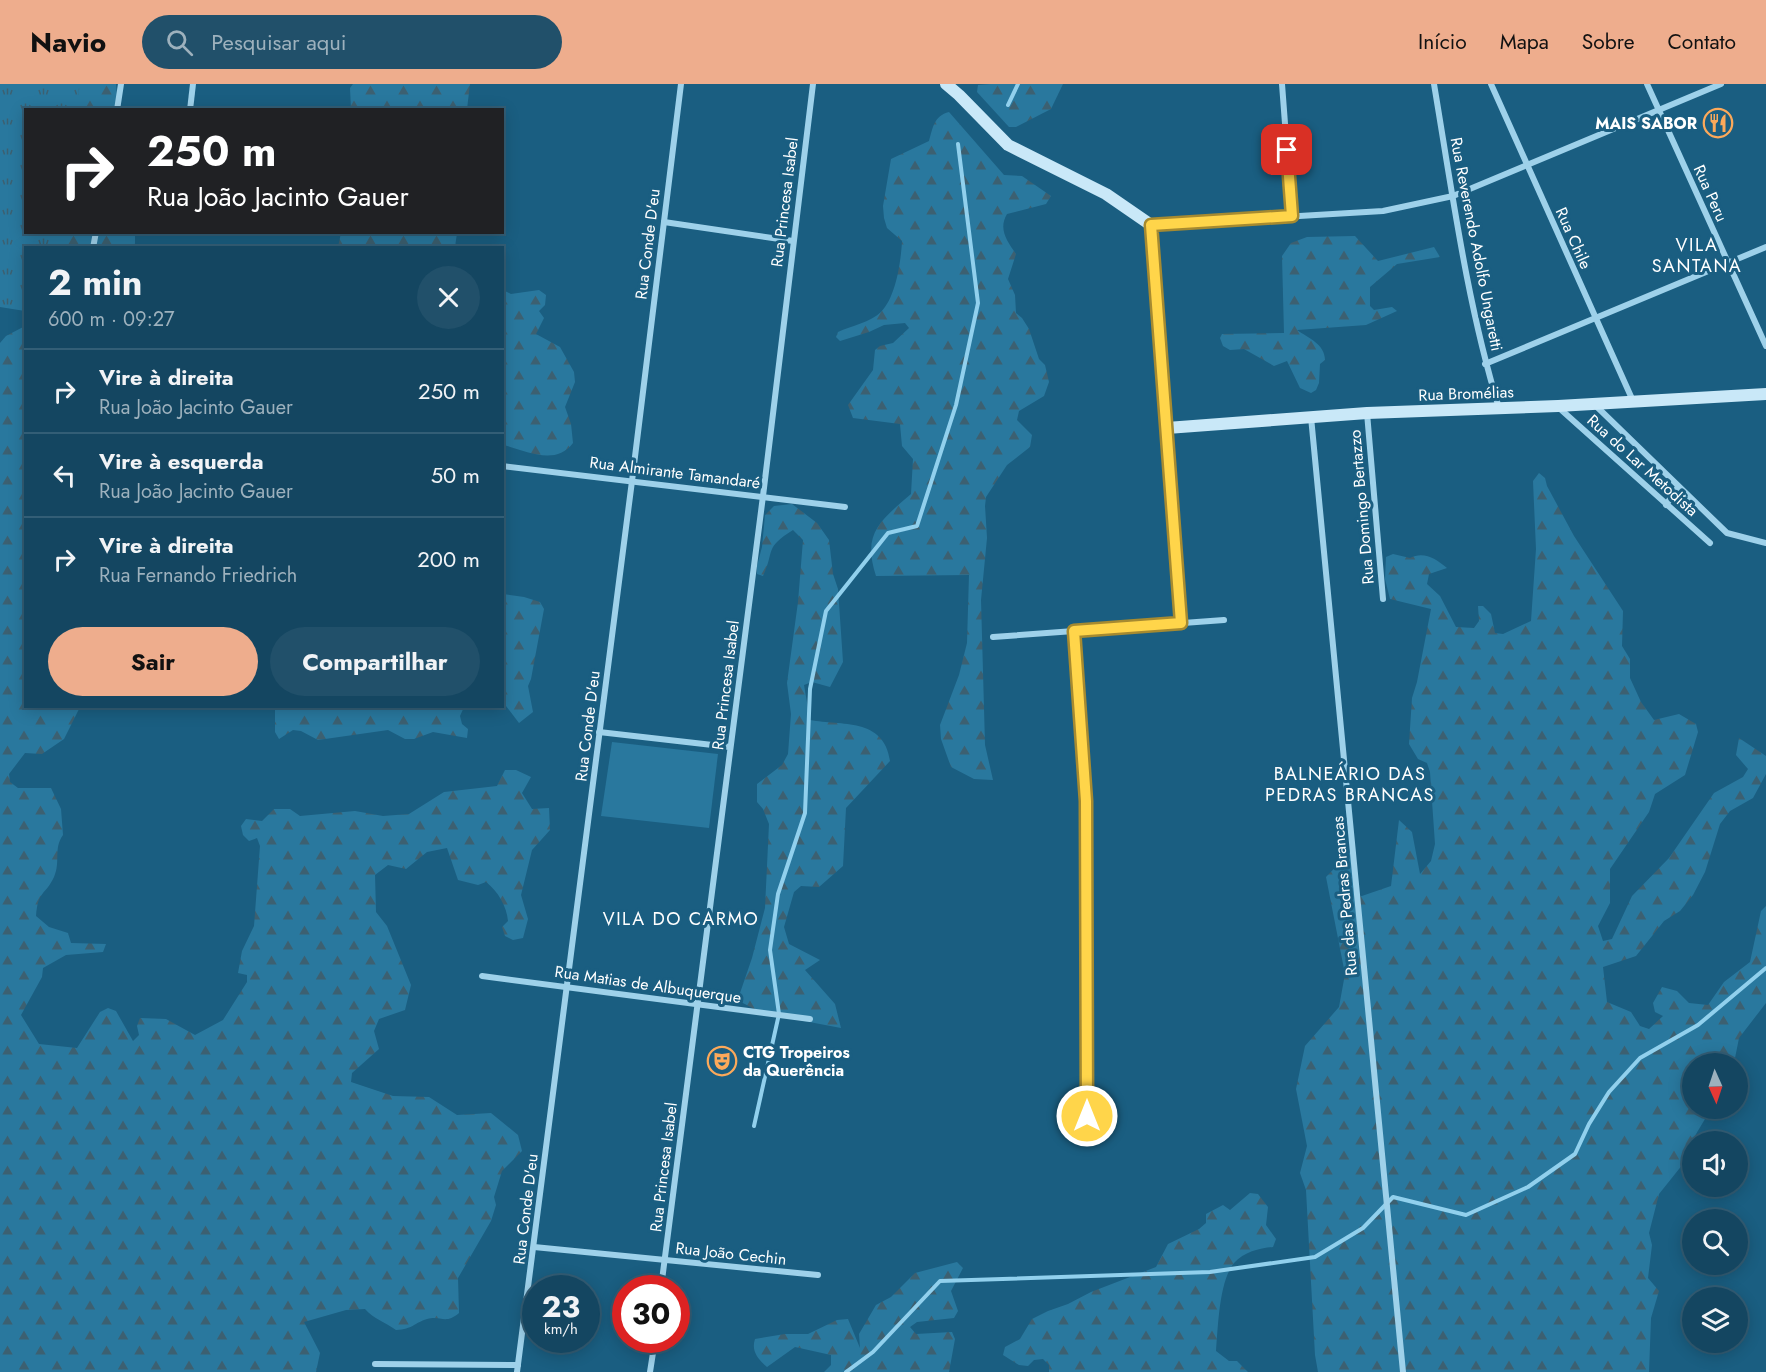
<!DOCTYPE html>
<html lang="pt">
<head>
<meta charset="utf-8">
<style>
  :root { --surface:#144661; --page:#21506a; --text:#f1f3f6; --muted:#9db1bd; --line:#335e76; --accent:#eead8d }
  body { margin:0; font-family:Jost,sans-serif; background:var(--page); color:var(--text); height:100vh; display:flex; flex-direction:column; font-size:22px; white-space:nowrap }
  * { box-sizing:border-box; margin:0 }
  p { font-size:20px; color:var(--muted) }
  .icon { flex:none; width:33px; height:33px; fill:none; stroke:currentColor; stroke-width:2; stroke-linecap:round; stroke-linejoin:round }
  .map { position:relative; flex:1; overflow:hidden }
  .side { position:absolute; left:24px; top:162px; width:480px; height:462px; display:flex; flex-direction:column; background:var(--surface); border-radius:0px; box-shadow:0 3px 15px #0003,0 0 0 2px var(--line) }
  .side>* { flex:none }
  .guide { position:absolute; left:24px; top:24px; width:480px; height:126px; border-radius:0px; box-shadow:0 3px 15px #0003,0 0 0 2px var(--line); background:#202124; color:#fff; overflow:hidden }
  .needle { width:39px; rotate:177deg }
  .buttons { position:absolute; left:1682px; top:969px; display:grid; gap:12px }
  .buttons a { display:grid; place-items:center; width:66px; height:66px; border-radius:50%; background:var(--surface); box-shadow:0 3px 15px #0003,0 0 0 2px var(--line); font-size:30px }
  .speed { position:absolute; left:522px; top:1191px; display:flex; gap:12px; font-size:30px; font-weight:700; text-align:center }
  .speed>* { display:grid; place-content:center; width:78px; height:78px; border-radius:50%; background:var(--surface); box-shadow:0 3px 15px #0003,0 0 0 2px var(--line); line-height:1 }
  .speed small { font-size:15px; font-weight:400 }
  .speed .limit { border:9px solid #d22; background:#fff; color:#111 }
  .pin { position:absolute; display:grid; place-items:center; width:51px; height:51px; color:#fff; margin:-26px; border-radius:12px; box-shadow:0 3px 9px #0006 }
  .me { position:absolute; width:66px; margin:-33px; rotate:0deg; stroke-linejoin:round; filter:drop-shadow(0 0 4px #0008) }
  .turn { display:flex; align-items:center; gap:21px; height:126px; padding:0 24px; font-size:27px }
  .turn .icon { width:78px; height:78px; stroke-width:2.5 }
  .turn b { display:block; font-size:42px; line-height:51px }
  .round { display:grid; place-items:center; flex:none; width:63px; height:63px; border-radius:32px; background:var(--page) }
  .headline { display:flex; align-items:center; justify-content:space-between; height:102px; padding:0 24px }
  h1 { font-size:36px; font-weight:700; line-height:45px }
  .cta { display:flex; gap:12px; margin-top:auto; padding:12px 24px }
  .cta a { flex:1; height:69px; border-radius:36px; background:var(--accent); color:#111; font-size:24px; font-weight:700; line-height:69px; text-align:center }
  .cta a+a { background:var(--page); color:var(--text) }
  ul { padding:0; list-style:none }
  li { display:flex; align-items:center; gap:18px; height:84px; padding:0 24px; border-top:2px solid var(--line) }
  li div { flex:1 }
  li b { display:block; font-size:22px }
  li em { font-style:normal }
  header { display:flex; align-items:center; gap:36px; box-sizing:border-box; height:84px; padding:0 30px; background:var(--accent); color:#111 }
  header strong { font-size:28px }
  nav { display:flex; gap:33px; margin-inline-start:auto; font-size:21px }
  .search { width:420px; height:54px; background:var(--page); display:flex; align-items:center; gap:15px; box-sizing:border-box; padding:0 21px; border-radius:33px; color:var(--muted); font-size:22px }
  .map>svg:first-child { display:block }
  .grass { fill:#29789e }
  .forest { fill:url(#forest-firs) }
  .park { fill:url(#park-tufts) }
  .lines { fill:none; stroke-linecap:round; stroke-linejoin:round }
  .stream { stroke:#91d0ed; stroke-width:4 }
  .street { stroke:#9ed1ea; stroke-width:6 }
  .secondary { stroke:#c9e8f8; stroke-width:12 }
  .route-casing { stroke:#a68a30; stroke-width:15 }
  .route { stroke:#ffd54a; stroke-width:10 }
  .labels { text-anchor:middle; stroke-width:6; stroke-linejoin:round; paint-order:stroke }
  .poi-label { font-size:16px; font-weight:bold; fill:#fff; stroke:#1a5e81; text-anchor:end }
  .street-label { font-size:16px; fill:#fff; stroke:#1a5e81 }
  .neighbourhood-label { font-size:18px; letter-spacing:1.5px; fill:#fff; stroke:#1a5e81 }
</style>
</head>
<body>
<header>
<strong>Navio</strong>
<div class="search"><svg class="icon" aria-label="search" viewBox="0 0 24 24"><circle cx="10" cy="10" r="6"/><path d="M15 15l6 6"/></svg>Pesquisar aqui</div>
<nav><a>Início</a><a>Mapa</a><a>Sobre</a><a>Contato</a></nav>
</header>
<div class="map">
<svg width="1766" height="1288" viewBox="0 0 1766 1288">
  <defs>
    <pattern id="forest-firs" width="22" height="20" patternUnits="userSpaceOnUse" patternTransform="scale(1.5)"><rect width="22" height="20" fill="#29789e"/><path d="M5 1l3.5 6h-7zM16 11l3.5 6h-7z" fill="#3c6071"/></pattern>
    <pattern id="park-tufts" width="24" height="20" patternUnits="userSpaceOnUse" patternTransform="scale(1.5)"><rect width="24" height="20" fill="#29789e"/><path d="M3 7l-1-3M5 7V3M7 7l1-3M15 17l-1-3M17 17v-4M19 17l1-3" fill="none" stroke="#3c6071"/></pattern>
  </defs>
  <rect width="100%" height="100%" fill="#1a5e81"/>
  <path class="grass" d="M 612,658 L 718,670 L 709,744 L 601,732 Z"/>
  <g class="forest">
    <path d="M 54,0 L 116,0 L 118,25 L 65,25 Z"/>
    <path d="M 353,0 L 470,0 L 467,25 L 351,25 L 350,4 Z"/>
    <path d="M 991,0 L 1063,0 L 1051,25 L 1016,43 L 1009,43 L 977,8 L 978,1 Z"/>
    <path d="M 949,28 L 1004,91 L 1022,92 L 1051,112 L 1046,120 L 1007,130 C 998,145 1007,157 1016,170 L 1008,195 L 1015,211 L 1016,229 L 1022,234 L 1029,245 L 1039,275 L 1045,281 L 1049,298 L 1044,312 L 1019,327 L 1017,336 L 1032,351 L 1030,363 L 1007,381 L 986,413 L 985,422 L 987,454 L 981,516 L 985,661 L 993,696 L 974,695 L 951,683 L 941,655 L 940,641 L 959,591 L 967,559 L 969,491 L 876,492 C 862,449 880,437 911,410 L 913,375 L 902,362 L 900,340 L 853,334 L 848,321 L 873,286 L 875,266 L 880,262 L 893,259 L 909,244 L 905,239 L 884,241 L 869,248 L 840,257 L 836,253 L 838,248 C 851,242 871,238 881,228 C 896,213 901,177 902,157 L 887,144 L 884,134 L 883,122 L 891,75 L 929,57 C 933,43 934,32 949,28 Z"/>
    <path d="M 55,149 L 135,149 L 135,163 L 53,164 Z"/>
    <path d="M 341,149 L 457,149 L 455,163 L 338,163 Z"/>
    <path d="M 1355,152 L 1378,177 L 1434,163 L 1440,173 L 1397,180 L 1370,203 L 1370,222 L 1374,226 L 1392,223 L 1397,227 L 1366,241 L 1297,246 C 1308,254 1325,260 1325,276 L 1320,280 L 1319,299 L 1316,306 L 1311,309 L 1300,304 L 1287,277 L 1274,282 L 1244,265 L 1230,266 L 1223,262 L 1220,254 L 1222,250 L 1284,249 L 1282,172 L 1291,159 L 1307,153 Z"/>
    <path d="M 503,206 L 511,210 L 539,206 L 546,211 L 545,221 L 539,227 L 544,234 L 536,250 L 560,263 L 574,288 L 575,298 L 565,323 L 571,340 L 573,359 C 555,383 525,366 503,361 Z"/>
    <path d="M 25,242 L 26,622 L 80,623 L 64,655 L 42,670 L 25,669 L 9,690 L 10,698 L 18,704 L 51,704 L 61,725 L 63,751 C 53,765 61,777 54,793 C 45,812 38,806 36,832 L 49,843 L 68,849 L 71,859 L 106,860 L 103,868 L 66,871 L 43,884 L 42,893 L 21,931 L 39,960 L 77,964 L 100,928 L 108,924 L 116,927 L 133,957 L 139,951 L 137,942 L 140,934 L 166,935 L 195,951 L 223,936 L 247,898 L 247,891 L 238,889 L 242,867 L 254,842 L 260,762 L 257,754 L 249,757 L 243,751 L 241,742 L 246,735 L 262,737 L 274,725 L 290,725 L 300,732 L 355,727 L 383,732 L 409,730 L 444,708 L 497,702 L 505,686 L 516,686 L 531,693 L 522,709 L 532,725 L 549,724 L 550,746 L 532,766 L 521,811 L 528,835 L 523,854 L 513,856 L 505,852 L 502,843 L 508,837 C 507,823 498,807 486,798 L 478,801 L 458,796 L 447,764 L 427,768 L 406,785 L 388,781 L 375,791 L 376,828 L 387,842 L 411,901 L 405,926 L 379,935 L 374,947 L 379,965 L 352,989 L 351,998 L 393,1012 L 429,1013 L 457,1031 L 491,1029 L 518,1051 L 522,1067 L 502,1087 L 494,1113 L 496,1121 L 491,1137 L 458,1194 L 459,1229 C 445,1241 441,1231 427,1235 C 414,1239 413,1245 396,1246 C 385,1238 374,1235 365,1225 L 346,1226 L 304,1238 L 320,1269 L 316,1288 L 0,1288 L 0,259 L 6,252 Z"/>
    <path d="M 1539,389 L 1545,394 L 1547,402 L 1574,452 L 1623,527 L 1622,562 L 1630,575 L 1630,594 L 1641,618 L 1654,636 L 1679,630 L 1696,640 L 1698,648 L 1685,691 L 1655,710 L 1649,728 L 1610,785 L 1610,819 L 1598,842 L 1603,857 L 1612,855 L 1632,812 L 1669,774 L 1714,709 L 1743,693 L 1748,685 L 1736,671 L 1739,654 L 1766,672 L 1766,690 L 1753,714 L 1730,727 L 1720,740 L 1705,788 L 1693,811 L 1680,827 L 1664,837 L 1636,872 L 1603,883 L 1607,918 L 1631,928 L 1640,942 L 1649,945 L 1663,932 L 1655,928 L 1653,919 L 1662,903 L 1677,907 L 1689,919 L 1708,921 L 1724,898 L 1750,878 L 1761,827 L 1766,822 L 1766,919 L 1739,954 L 1734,979 L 1692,980 L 1692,1024 L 1711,1025 L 1696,1050 L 1687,1075 L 1659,1110 L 1649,1149 L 1652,1161 L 1648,1194 L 1659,1207 L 1651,1234 L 1649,1288 L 1318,1288 L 1315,1271 L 1306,1106 L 1300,1089 L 1307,1062 L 1296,1005 L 1305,962 L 1339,923 L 1345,890 L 1326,793 L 1355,763 L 1359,813 L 1391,802 L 1399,736 L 1412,748 L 1420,790 L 1431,777 L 1435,760 L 1430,688 L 1427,679 L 1418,675 L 1409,660 L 1412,614 L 1417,598 L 1431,525 L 1390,515 L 1385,495 L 1386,473 L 1393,470 L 1410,474 C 1424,467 1436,475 1447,484 L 1429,490 L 1427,500 L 1440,512 L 1456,543 L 1474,544 L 1479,537 L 1478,522 L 1483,522 L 1491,530 L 1495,549 L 1503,550 L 1531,537 L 1536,465 L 1533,397 Z"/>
    <path d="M 792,420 L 817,439 L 829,456 L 833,490 L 838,505 L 843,578 L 830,603 L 812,598 L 804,601 L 810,636 C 841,642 884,633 890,677 L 846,724 L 843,782 L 819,803 L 801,802 L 794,808 L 784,843 L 789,860 L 820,876 L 805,886 L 835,920 L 841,944 L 762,929 L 741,918 L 739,912 L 752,874 L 765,824 L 769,740 L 763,725 L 757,718 L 757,700 L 782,681 L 788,670 L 791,630 L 787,599 L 798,518 L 803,456 L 793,446 C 764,464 775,466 763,492 L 757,490 L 757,482 L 762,463 L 765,431 L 774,422 Z"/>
    <path d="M 503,510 L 524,513 L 540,518 L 544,525 L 531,595 L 528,602 L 533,628 L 519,639 L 503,618 Z"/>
    <path d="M 275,622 L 464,623 L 460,632 L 462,640 L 468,645 L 467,654 L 433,648 L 414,655 L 405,655 L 388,646 L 318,656 L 301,647 L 293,646 L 279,655 L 275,648 Z"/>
    <path d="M 1250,1109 L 1258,1110 L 1268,1123 L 1266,1141 L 1276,1155 L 1273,1163 C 1260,1164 1244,1168 1234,1179 C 1219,1197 1218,1244 1216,1267 L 1229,1277 L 1237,1277 L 1248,1288 L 1049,1288 L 1049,1281 L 1043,1275 L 1034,1276 L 1028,1282 L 1019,1281 L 1003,1271 L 1005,1263 L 1020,1255 L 1032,1235 L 1048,1227 L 1068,1220 L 1091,1208 L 1156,1183 L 1168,1160 L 1199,1145 L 1206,1139 L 1206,1130 L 1223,1121 L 1230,1126 Z"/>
    <path d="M 957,1178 L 963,1184 L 951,1207 L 958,1227 L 954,1234 L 917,1238 L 910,1243 L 916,1250 L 952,1248 L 955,1255 L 949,1288 L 824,1288 L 831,1281 L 831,1271 L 795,1263 L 767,1283 C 758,1275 751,1267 755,1255 L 785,1250 L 808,1250 L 837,1236 L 848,1235 L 860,1264 L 859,1250 L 876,1221 L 891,1213 L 915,1189 Z"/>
  </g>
  <path class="park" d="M 0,0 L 80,0 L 76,25 L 26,26 L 26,148 L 59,149 L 57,163 L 26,164 L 25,227 L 0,223 Z"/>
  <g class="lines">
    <g class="stream">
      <path d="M 1008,21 L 1018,0"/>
      <path d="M 754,1042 L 779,930 L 770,866 L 778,810 L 805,729 L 810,605 L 826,527 L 888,449 L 917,442 L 956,321 L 978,219 L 958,60"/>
      <path d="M 846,1288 L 873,1268 L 940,1197 L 1210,1188 L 1315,1173 L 1363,1144 L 1393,1113 L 1466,1131 L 1528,1103 L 1575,1070 L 1589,1040 L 1609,1008 L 1640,974 L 1698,941 L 1766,884"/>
    </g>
    <g class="street">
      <path d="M 1282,0 L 1292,132"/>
      <path d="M 1434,0 C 1452,107 1467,220 1499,324"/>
      <path d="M 1491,0 L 1633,317"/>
      <path d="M 1647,0 L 1766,262"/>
      <path d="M 117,26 L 121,0"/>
      <path d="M 190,26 L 193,0"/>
      <path d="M 664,138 L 793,157"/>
      <path d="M 1152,141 L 1383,127 L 1453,112 L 1721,0"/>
      <path d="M 93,164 L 96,148"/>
      <path d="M 1485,280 L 1766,163"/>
      <path d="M 1595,321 L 1727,449 L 1766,459"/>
      <path d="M 1558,323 L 1710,459"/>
      <path d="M 1367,329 L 1383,515"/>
      <path d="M 1311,333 L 1403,1288"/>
      <path d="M 1167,344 L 1181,539"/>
      <path d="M 502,382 L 845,423"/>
      <path d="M 1666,421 L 1678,403"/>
      <path d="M 1074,547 L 1086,717 L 1087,1032"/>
      <path d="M 993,553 L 1224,536"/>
      <path d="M 599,648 L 730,663"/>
      <path d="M 482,892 L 810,935"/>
      <path d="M 534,1163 L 818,1191"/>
      <path d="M 661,1204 L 763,412 L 813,0"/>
      <path d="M 375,1280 L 518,1281"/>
      <path d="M 517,1288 L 632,397 L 681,0"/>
      <path d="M 650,1288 L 655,1256"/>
    </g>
    <path class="secondary" d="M 946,0 L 959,11 L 1008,61 L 1106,110 L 1151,141 L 1167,344 L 1367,329 L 1558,322 L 1766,310"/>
  </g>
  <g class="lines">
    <g class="route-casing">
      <path id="route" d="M 1087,1032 L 1086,717 L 1074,547 L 1181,539 L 1151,141 L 1292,132 L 1287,66"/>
    </g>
    <use href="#route" class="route"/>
  </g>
  <defs>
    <g id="restaurant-ring" transform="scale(1.5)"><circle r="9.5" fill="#1a5e81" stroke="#fca95a" stroke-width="1.5"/><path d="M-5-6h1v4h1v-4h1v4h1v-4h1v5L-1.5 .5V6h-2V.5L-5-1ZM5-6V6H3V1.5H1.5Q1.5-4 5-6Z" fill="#fca95a"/></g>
    <g id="theatre-ring" transform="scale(1.5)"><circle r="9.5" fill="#1a5e81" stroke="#fca95a" stroke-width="1.5"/><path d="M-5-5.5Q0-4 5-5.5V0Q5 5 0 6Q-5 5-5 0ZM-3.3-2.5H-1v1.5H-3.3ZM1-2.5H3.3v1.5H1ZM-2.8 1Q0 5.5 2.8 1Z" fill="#fca95a"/></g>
  </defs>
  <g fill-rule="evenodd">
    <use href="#restaurant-ring" x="1718" y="39"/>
    <use href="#theatre-ring" x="722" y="977"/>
  </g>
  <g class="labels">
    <g class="poi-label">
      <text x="1697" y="45">MAIS SABOR</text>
      <text x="743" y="974" text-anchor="start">CTG Tropeiros<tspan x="743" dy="18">da Querência</tspan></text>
    </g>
    <g class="street-label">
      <text transform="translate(1711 109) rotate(66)" y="6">Rua Peru</text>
      <text transform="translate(784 118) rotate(-83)" y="6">Rua Princesa Isabel</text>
      <text transform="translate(1574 154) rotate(66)" y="6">Rua Chile</text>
      <text transform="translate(647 160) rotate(-83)" y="6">Rua Conde D'eu</text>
      <text transform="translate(1477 160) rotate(79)" y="6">Rua Reverendo Adolfo Ungaretti</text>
      <text transform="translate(1466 309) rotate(-2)" y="6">Rua Bromélias</text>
      <text transform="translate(1643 381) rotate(42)" y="6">Rua do Lar Metodista</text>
      <text transform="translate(675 388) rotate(7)" y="6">Rua Almirante Tamandaré</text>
      <text transform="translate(1361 423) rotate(-95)" y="6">Rua Domingo Bertazzo</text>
      <text transform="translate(725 601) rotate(-83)" y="6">Rua Princesa Isabel</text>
      <text transform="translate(587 642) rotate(-83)" y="6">Rua Conde D'eu</text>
      <text transform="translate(1344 812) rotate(-95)" y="6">Rua das Pedras Brancas</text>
      <text transform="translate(648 900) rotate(8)" y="6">Rua Matias de Albuquerque</text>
      <text transform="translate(663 1083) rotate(-83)" y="6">Rua Princesa Isabel</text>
      <text transform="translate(525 1125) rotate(-83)" y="6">Rua Conde D'eu</text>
      <text transform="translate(731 1169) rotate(6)" y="6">Rua João Cechin</text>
    </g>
    <g class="neighbourhood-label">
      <text x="1697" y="167">VILA<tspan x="1697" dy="21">SANTANA</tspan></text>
      <text x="1350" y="696">BALNEÁRIO DAS<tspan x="1350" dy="21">PEDRAS BRANCAS</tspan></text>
      <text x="681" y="841">VILA DO CARMO</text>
    </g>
  </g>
</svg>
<div class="buttons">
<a><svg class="needle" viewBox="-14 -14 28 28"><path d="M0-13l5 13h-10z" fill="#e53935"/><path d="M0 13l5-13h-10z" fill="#9db1bd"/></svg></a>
<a><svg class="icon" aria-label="sound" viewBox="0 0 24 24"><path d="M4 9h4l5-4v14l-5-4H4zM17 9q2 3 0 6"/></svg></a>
<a><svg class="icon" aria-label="search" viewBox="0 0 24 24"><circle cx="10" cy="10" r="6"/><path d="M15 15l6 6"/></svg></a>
<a><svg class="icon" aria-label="layers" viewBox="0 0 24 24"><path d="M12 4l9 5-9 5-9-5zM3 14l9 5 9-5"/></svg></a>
</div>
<div class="speed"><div>23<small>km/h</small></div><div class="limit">30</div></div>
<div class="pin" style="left:1287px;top:66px;background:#d93025"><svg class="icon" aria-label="arrive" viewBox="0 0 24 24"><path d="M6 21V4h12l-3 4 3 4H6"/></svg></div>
<svg class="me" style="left:1087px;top:1032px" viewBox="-20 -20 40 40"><circle r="17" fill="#ffd54a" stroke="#fff" stroke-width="3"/><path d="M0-11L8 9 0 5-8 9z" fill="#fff"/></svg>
<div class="guide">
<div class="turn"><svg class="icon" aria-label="right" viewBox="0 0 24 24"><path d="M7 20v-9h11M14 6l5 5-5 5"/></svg><div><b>250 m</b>Rua João Jacinto Gauer</div></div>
</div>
<section class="side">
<div class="headline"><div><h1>2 min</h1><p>600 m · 09:27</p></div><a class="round"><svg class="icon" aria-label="close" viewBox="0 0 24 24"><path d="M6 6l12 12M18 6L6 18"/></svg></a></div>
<ul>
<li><svg class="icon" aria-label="right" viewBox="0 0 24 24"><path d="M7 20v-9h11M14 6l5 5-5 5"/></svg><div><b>Vire à direita</b><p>Rua João Jacinto Gauer</p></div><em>250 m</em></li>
<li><svg class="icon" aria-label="left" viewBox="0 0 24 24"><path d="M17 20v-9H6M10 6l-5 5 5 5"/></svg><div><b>Vire à esquerda</b><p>Rua João Jacinto Gauer</p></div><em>50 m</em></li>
<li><svg class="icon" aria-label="right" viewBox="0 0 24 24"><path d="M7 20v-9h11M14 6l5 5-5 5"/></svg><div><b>Vire à direita</b><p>Rua Fernando Friedrich</p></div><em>200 m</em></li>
</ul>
<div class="cta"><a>Sair</a><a>Compartilhar</a></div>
</section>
</div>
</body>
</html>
